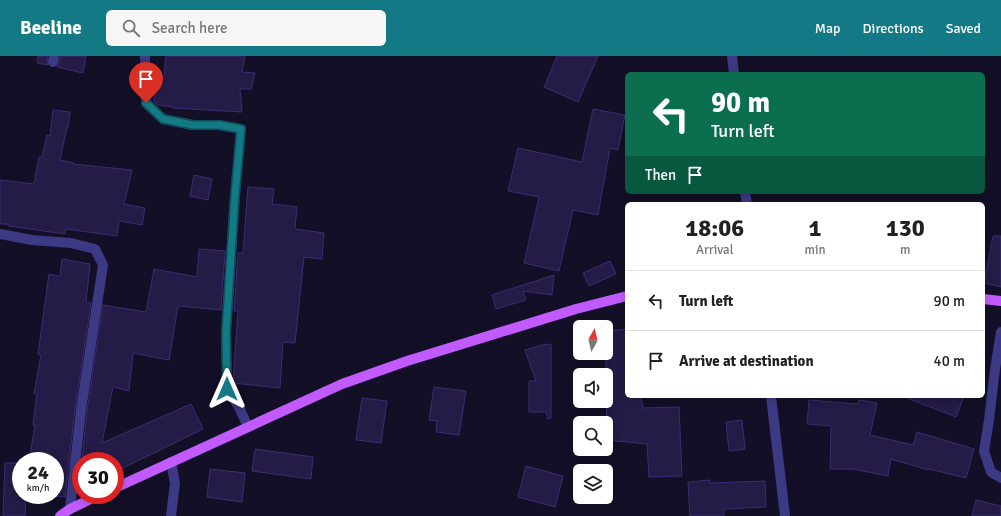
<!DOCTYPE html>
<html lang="en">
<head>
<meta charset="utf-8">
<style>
  :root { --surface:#fff; --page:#f6f6f6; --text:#222; --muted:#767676; --line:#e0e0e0; --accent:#137a85 }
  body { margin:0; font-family:Signika,sans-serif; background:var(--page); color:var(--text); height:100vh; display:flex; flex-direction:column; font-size:15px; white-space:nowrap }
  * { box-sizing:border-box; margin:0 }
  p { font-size:13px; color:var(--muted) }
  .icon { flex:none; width:22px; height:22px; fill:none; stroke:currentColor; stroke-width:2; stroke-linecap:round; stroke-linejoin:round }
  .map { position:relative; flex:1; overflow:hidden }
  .drawer { position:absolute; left:625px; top:146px; width:360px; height:196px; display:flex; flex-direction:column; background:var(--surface); border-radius:6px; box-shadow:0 2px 10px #0003 }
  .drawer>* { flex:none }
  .banner { position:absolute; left:625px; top:16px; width:360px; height:122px; border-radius:6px; box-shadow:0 2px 10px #0003; background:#0b6e4f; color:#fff; overflow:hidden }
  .needle { width:26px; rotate:8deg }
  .buttons { position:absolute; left:573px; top:264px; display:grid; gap:8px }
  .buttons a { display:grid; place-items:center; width:40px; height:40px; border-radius:6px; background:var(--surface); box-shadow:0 2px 10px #0003; font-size:20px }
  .speed { position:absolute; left:12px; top:396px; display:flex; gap:8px; font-size:20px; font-weight:700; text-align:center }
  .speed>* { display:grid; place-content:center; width:52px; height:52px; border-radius:50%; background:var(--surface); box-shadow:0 2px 10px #0003; line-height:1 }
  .speed small { font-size:10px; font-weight:400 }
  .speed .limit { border:6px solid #d22; background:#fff; color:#111 }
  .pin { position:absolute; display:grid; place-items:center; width:34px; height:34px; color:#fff; margin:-41px -17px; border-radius:50% 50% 50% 0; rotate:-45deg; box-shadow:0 0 4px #0007 }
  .pin .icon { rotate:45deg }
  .me { position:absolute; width:44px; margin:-22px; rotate:0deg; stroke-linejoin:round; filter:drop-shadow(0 0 3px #0008) }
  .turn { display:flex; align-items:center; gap:14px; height:84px; padding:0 20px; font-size:18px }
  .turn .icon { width:52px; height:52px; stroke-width:2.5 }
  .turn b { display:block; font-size:28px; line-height:34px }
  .then { display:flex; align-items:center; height:38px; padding:0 20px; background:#0003; gap:8px; font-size:15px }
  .eta { display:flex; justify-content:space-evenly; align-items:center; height:68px; text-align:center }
  .eta b { font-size:24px; font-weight:800; line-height:28px }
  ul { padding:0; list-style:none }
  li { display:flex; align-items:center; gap:12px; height:60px; padding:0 20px; border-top:1px solid var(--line) }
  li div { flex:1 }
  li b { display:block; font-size:15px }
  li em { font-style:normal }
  header { display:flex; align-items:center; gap:24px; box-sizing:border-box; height:56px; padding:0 20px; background:var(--accent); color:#fff }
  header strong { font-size:19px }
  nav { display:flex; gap:22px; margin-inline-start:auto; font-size:14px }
  .search { width:280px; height:36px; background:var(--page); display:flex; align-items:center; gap:10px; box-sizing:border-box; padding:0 14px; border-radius:6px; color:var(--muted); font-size:15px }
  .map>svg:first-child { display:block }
  .building { fill:#241b47; stroke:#3b2d73 }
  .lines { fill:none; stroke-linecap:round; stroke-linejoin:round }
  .street { stroke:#3d3a85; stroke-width:10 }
  .primary { stroke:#c25bff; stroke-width:10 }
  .route-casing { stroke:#0c4f56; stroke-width:10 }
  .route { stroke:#137a85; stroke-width:7 }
</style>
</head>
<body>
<header>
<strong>Beeline</strong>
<div class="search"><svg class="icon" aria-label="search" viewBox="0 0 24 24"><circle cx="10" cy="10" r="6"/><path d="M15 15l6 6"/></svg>Search here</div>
<nav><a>Map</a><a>Directions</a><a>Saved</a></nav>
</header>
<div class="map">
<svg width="1001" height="460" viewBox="0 0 1001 460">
  <rect width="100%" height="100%" fill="#130f26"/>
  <g class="building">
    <path d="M 38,0 L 47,0 L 48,9 L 37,7 Z"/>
    <path d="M 60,0 L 86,0 L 83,17 L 57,11 L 59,7 Z"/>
    <path d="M 166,0 L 245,0 L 242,16 L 255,17 L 251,33 L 240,33 L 242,56 L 173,52 L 173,51 L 158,49 L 154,45 L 157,20 L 164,21 Z"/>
    <path d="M 557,0 L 598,0 L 578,46 L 544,31 Z"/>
    <path d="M 593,53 L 625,59 L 618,94 L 610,92 L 598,159 L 573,154 L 559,215 L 524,207 L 539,141 L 508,135 L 518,92 L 582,106 Z"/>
    <path d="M 53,54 L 70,56 L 68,72 L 67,71 L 60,104 L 74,107 L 73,108 L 132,114 L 124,148 L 145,152 L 142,169 L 119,165 L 117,180 L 66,173 L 65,178 L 8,170 L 8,168 L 0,168 L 0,124 L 34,128 L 39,101 L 42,101 L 47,79 L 50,80 Z"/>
    <path d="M 194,119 L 212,123 L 208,144 L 190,140 Z"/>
    <path d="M 248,131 L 274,133 L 272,148 L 297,151 L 295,173 L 324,177 L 322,203 L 304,201 L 295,287 L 283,286 L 280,332 L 233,327 L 238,255 L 234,255 L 238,197 L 243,197 Z"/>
    <path d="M 993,180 L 1001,180 L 1001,231 L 984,227 Z"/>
    <path d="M 199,193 L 225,195 L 221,254 L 178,250 L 169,304 L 133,297 L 129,335 L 113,331 L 102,387 L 191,348 L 203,373 L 115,416 L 118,405 L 82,405 L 87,355 L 103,249 L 146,256 L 154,213 L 197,221 Z"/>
    <path d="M 62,203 L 90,208 L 86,246 L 91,247 L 75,353 L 65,441 L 55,440 L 55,405 L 29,405 L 35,369 L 33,369 L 37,338 L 34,338 L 41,299 L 38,298 L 49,218 L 60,220 Z"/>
    <path d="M 610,205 L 616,218 L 589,230 L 583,217 Z"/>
    <path d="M 554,219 L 552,239 L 523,235 L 526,244 L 496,253 L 492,239 Z"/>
    <path d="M 627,273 L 627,340 L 641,340 L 643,352 L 679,351 L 682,420 L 649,421 L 647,388 L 606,384 L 606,364 L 608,339 L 605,297 L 606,297 L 606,275 Z"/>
    <path d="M 551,288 L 551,362 L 548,363 L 546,356 L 529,356 L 529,325 L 536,325 L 525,294 L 542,289 Z"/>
    <path d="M 434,331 L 466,335 L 459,379 L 436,376 L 437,365 L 429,364 Z"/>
    <path d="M 905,340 L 964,340 L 956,361 L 904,341 Z"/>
    <path d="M 362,342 L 387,345 L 381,387 L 356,384 Z"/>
    <path d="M 809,344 L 858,348 L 859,344 L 877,347 L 870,379 L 913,389 L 917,376 L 974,393 L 966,422 L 929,413 L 929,414 L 891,403 L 888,420 L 853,413 L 830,413 L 831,370 L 807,368 Z"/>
    <path d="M 742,364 L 745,393 L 729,395 L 726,366 Z"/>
    <path d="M 255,393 L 313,401 L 311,423 L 252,415 Z"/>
    <path d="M 5,407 L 21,407 L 21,439 L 26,439 L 25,460 L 3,460 Z"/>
    <path d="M 526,410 L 563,420 L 555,451 L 518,441 Z"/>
    <path d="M 210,413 L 245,417 L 242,446 L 207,441 Z"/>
    <path d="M 710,424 L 710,427 L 765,425 L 766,451 L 724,453 L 724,460 L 690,460 L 688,426 Z"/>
    <path d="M 976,444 L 1001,450 L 1001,460 L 972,460 Z"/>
  </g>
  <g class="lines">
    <g class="street">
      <path d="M 145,0 L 146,47 L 163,63 L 193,69 L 219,69 L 241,73 L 235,139 L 226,276 L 227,333 L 239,351 L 248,371"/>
      <path d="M 732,0 L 734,18"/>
      <path d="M 53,6 L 54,0"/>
      <path d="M 745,136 L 747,148"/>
      <path d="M 0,178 L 32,184 L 71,187 L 95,193 L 103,209 L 81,354 L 70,453"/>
      <path d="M 1001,276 L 995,313 L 989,364 L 984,395 L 991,416 L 1001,422"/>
      <path d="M 771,340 L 785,460"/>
      <path d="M 171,406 L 175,427 L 171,460"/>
    </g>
    <g class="primary">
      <path d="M 983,243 L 1001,245"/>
      <path d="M 115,432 L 342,328 L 407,305 L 576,253 L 627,240"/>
      <path d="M 60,460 L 70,453 L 99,439"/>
    </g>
  </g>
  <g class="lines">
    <g class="route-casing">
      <path id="route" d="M 146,47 L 163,63 L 193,69 L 219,69 L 241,73 L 235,139 L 226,276 L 227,333"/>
    </g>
    <use href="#route" class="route"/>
  </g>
</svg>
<div class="buttons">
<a><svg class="needle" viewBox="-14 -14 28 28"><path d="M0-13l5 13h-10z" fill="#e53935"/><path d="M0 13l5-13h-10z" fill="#767676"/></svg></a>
<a><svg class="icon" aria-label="sound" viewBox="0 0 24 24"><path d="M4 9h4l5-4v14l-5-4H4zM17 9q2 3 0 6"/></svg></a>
<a><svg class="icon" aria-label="search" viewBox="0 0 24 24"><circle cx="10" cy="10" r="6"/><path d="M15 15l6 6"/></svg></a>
<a><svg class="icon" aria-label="layers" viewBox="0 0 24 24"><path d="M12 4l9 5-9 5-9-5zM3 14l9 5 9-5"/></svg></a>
</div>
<div class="speed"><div>24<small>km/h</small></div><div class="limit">30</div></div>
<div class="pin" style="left:146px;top:47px;background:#d93025"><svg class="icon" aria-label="arrive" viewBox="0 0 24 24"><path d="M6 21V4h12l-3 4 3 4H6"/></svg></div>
<svg class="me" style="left:227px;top:333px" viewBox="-20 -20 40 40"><path d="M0-17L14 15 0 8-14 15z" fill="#137a85" stroke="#fff" stroke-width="4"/></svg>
<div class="banner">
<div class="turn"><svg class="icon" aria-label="left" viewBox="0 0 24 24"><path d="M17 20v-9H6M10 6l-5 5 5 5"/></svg><div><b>90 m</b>Turn left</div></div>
<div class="then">Then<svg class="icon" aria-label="arrive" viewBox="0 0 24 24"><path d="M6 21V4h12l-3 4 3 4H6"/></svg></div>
</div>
<section class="drawer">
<div class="eta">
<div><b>18:06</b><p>Arrival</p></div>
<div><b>1</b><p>min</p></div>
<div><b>130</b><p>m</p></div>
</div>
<ul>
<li><svg class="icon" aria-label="left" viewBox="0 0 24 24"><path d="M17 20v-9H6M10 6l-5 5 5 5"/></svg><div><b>Turn left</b></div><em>90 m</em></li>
<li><svg class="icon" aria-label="arrive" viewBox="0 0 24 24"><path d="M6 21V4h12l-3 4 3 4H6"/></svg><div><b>Arrive at destination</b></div><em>40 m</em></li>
</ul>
</section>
</div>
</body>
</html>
